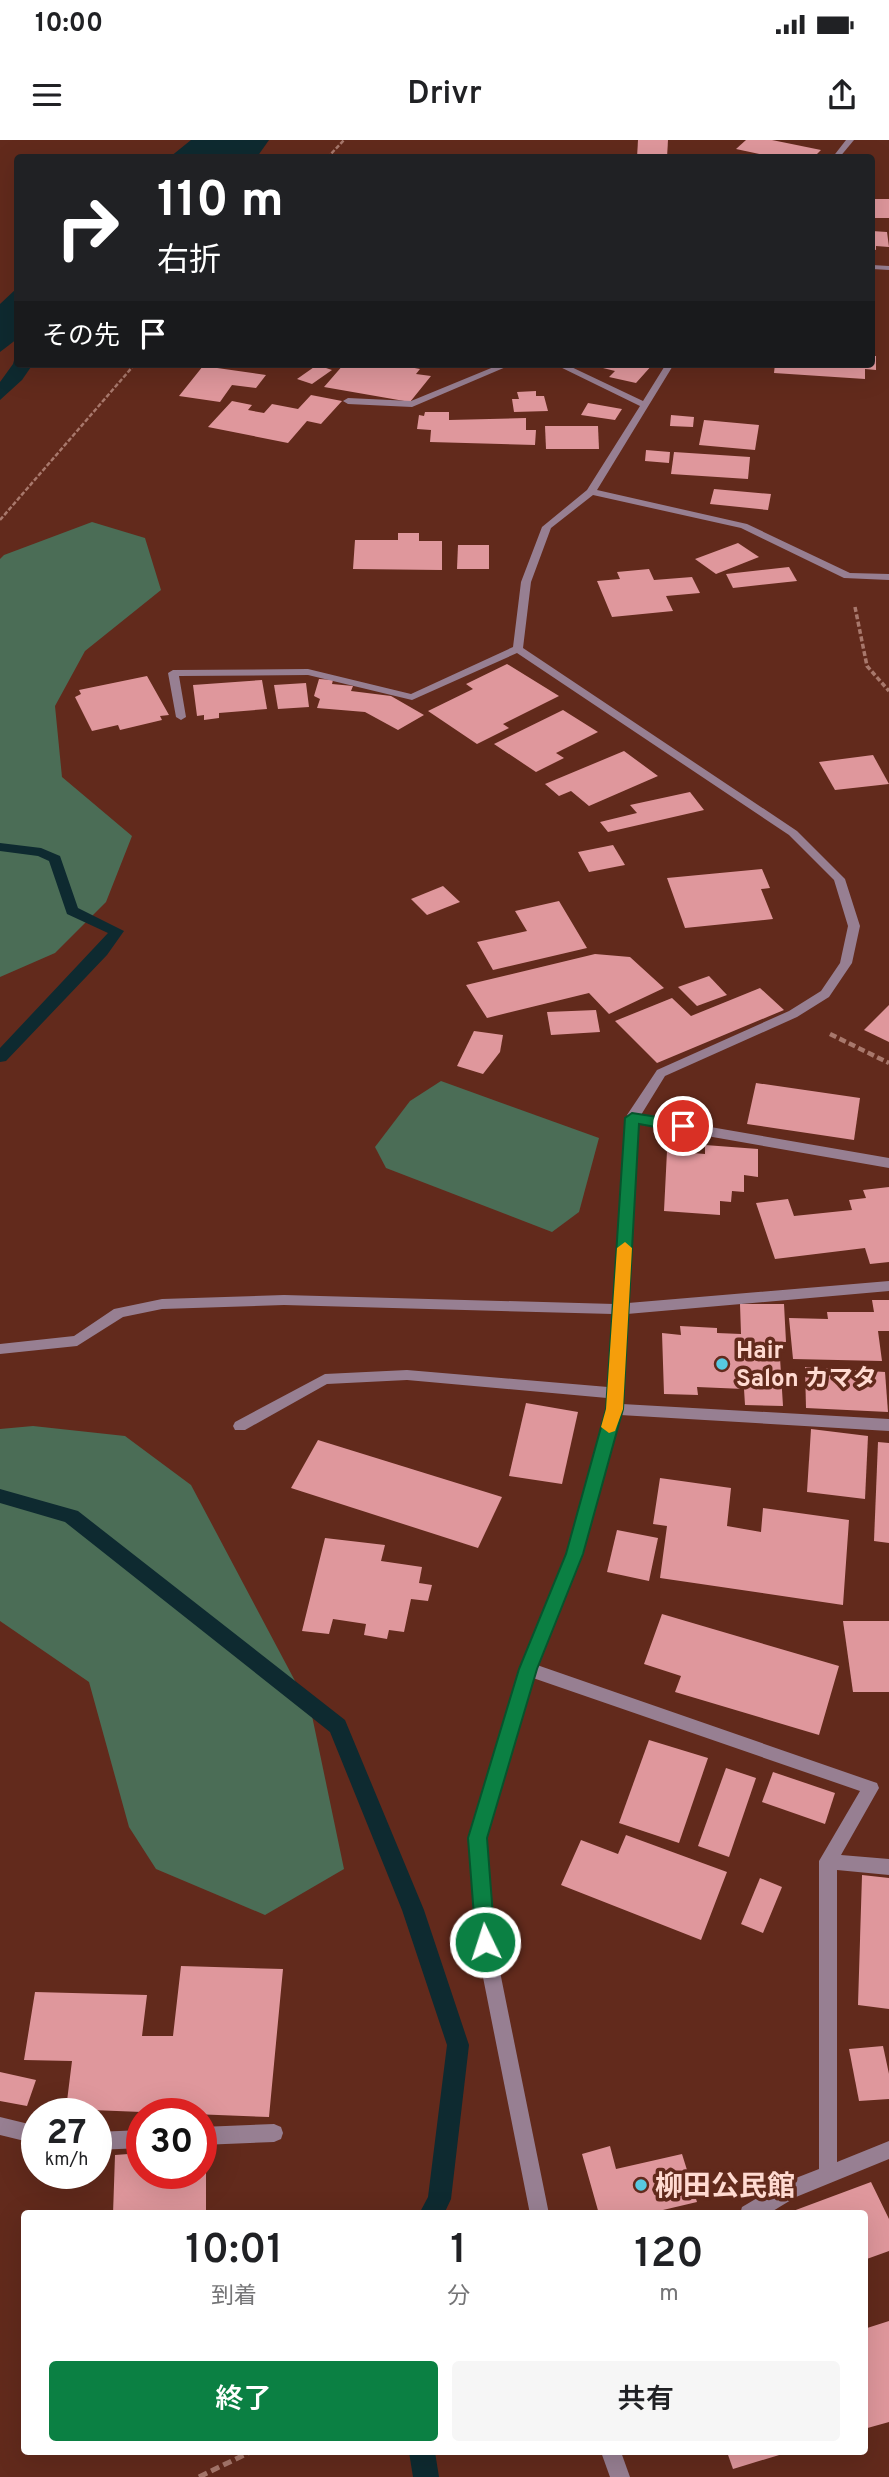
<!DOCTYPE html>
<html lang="ja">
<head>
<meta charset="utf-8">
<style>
  :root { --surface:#fff; --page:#f6f6f6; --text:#202124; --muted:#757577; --accent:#0b8043 }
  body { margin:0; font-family:Overpass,"Noto Sans JP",sans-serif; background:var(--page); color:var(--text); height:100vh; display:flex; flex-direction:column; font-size:26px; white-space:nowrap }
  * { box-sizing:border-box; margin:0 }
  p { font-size:23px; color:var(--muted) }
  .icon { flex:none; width:38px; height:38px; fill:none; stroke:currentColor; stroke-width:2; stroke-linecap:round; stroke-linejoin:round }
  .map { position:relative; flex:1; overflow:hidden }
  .drawer { position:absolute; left:21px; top:2070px; width:847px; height:245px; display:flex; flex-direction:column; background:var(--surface); border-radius:7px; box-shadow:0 7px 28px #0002 }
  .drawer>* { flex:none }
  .hud { position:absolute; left:14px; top:14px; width:861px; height:214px; border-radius:7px; box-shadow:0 7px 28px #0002; background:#202124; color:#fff; overflow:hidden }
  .speed { position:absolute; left:21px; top:1958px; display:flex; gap:14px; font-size:35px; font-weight:700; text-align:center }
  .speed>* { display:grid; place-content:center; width:91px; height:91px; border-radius:50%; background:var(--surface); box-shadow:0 7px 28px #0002; line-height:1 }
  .speed small { font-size:18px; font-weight:400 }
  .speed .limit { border:10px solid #d22; background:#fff; color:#111 }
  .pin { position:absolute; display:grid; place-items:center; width:60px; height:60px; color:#fff; margin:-30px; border:4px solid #fff; border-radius:50%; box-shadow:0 2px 7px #0007 }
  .me { position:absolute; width:77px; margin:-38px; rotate:356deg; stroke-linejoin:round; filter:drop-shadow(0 0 5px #0008) }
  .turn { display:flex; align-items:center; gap:24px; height:147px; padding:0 28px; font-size:32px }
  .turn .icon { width:91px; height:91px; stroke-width:2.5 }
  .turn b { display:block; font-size:49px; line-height:60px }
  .then { display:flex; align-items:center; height:66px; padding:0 28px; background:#0003; gap:14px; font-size:26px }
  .eta { display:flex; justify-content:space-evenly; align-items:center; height:119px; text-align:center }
  .eta b { font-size:42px; font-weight:600; line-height:49px }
  .cta { display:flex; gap:14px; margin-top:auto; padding:14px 28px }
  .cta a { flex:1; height:80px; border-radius:7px; background:var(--accent); color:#fff; font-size:28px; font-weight:600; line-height:80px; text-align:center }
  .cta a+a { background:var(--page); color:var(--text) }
  .status { display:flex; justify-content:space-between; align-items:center; height:49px; padding:0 35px; background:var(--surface); direction:ltr }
  .status svg { height:19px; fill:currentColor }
  header { display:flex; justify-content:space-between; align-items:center; height:91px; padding:0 28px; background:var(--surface); font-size:32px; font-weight:600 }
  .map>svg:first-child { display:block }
  .green { fill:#4b6d56 }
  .water { fill:#0e2a30 }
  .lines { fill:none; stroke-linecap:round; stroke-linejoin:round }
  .stream { fill:#0e2a30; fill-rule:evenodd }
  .building { fill:#df979c }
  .path-far3 { stroke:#a8786c; stroke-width:2.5; stroke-dasharray:4.5 2; stroke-linecap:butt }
  .path-far2 { stroke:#a8786c; stroke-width:3.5; stroke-dasharray:5 2.5; stroke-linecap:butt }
  .path-far1 { stroke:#a8786c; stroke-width:4.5; stroke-dasharray:7 3.5; stroke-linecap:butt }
  .path { stroke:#a8786c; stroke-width:5; stroke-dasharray:9 4.5; stroke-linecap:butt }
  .minor { fill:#977f92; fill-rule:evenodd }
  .route { fill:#0b8043; stroke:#07532c; stroke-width:2 }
  .slow { fill:#f59e0b }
  .poi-dot { fill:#57c9e2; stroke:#622a1c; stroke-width:2.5 }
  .labels { text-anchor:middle; stroke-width:7; stroke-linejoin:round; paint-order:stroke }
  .poi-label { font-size:24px; font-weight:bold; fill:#ffdad1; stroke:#622a1c; text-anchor:start }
  .near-poi-label { font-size:28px; font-weight:bold; fill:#ffdad1; stroke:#622a1c; text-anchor:start }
</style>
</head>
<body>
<div class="status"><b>10:00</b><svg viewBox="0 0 49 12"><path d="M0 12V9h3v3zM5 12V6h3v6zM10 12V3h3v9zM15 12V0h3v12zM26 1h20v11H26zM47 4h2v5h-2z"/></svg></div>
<header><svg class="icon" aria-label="menu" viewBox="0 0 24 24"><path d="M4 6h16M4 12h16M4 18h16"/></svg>Drivr<svg class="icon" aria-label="share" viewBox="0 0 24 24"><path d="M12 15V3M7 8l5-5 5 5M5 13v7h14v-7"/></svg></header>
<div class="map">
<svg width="889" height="2337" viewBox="0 0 889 2337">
  <rect width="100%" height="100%" fill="#622a1c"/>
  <g class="green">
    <path d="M 92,382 L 145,398 L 161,450 L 85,511 L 55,566 L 62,637 L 132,696 L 106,762 L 55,813 L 0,837 L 0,419 L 4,415 Z"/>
    <path d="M 441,941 L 599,998 L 579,1072 L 552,1092 L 386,1028 L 375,1007 L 410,961 Z"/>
    <path d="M 33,1286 L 125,1296 L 191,1345 L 311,1571 L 344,1729 L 265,1775 L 156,1729 L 129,1687 L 89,1542 L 0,1481 L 0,1289 Z"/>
  </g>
  <g class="water">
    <path d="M 191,0 L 269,0 L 257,17 L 170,17 Z"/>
    <path d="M 17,148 L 17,199 L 0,212 L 0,164 Z"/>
    <path d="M 17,209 L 18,224 L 33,224 L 22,240 L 0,260 L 0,242 L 13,224 Z"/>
  </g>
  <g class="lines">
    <g class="stream">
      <path d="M 0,703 L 41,708 L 60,716 L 78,768 L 124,791 L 107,815 L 6,921 L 0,922 L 0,908 L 108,793 L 67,774 L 49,721 L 38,716 L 0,711 Z"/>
      <path d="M 0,1349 L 78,1371 L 345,1580 L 424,1770 L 469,1905 L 451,2059 L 444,2074 L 419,2074 L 428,2057 L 447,1905 L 402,1770 L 330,1592 L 65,1382 L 0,1363 Z"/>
      <path d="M 409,2312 L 435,2312 L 439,2337 L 413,2337 Z"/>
    </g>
  </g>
  <g class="building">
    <path d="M 638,0 L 668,0 L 667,18 L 637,18 Z"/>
    <path d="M 746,0 L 772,0 L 821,10 L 813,18 L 778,18 L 736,9 Z"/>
    <rect x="872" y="59" width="17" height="19"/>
    <path d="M 872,91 L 887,92 L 889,107 L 876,106 L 876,110 L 872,109 Z"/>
    <path d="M 872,216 L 876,216 L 876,230 L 865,229 L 865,239 L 774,233 L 775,224 L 872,224 Z"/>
    <path d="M 344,224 L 362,227 L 365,224 L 393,224 L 420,229 L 416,234 L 431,236 L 410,262 L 324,247 Z"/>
    <path d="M 587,224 L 653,224 L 636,243 L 609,237 L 615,231 Z"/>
    <path d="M 317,225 L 332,230 L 312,244 L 297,239 Z"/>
    <path d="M 203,226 L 266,235 L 256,248 L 232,245 L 220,262 L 179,256 Z"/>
    <path d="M 536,251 L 536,256 L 544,256 L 548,271 L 514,272 L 512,259 L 519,259 L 517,252 Z"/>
    <path d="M 311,255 L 342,261 L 321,284 L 307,281 L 288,303 L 208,287 L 232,261 L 252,265 L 248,270 L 264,273 L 272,264 L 298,269 Z"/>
    <path d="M 588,263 L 622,269 L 615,280 L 581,275 Z"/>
    <path d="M 425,272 L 449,272 L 449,280 L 526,278 L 526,290 L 536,290 L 535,305 L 430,302 L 431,290 L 417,289 L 419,275 L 424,276 Z"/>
    <path d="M 671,275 L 694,277 L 693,287 L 670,286 Z"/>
    <path d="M 704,280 L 759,285 L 755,310 L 699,305 Z"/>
    <path d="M 545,286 L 598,286 L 599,309 L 546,309 Z"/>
    <path d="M 646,310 L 670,312 L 669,323 L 645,321 Z"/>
    <path d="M 674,312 L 750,317 L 748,339 L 671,334 Z"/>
    <path d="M 714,349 L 771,354 L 768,370 L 710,364 Z"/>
    <path d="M 398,393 L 419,393 L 419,401 L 442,401 L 442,430 L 353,429 L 355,400 L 398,400 Z"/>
    <path d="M 738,403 L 759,417 L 716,434 L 695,419 Z"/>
    <path d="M 458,405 L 489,405 L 489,429 L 457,429 Z"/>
    <path d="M 789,427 L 797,441 L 733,448 L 726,434 Z"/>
    <path d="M 649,429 L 654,440 L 692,437 L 700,453 L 666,456 L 673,471 L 612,477 L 597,441 L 620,439 L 617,432 Z"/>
    <path d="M 507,524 L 559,556 L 503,584 L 509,588 L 477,604 L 428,571 L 473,549 L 466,544 Z"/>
    <path d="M 147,536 L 169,575 L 160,576 L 162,580 L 120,590 L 118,585 L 92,591 L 75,557 L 81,554 L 79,550 Z"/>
    <path d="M 319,539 L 333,540 L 332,544 L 353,546 L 351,551 L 391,556 L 424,575 L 398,590 L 365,572 L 317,568 L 320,559 L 314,556 Z"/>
    <path d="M 262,540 L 267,569 L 219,573 L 219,578 L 204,580 L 204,575 L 197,576 L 193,545 Z"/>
    <path d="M 306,543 L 309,567 L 278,569 L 274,545 Z"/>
    <path d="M 563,570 L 598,592 L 556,613 L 564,618 L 536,632 L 494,604 Z"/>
    <path d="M 624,611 L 658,636 L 589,666 L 571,651 L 559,656 L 545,644 Z"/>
    <path d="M 873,615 L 889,644 L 835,650 L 819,622 Z"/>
    <path d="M 690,652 L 704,670 L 608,692 L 600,682 L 637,673 L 630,665 Z"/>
    <path d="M 613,705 L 625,725 L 589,732 L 578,712 Z"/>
    <path d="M 762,729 L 770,748 L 761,749 L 773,779 L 685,788 L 667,738 Z"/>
    <path d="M 443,746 L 460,762 L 427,775 L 411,759 Z"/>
    <path d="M 559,761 L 587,808 L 493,830 L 477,802 L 527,791 L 515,771 Z"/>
    <path d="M 595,814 L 630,817 L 664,848 L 609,874 L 589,853 L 487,878 L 466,845 Z"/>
    <path d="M 709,836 L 727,855 L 697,866 L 678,847 Z"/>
    <path d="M 760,848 L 784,870 L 657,923 L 615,881 L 672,858 L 691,876 Z"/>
    <path d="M 889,865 L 889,902 L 864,890 Z"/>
    <path d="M 596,870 L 600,892 L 551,895 L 547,872 Z"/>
    <path d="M 474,891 L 503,895 L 500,912 L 483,934 L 457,926 Z"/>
    <path d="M 756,943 L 860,958 L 854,1000 L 747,984 Z"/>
    <path d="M 705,1005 L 758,1009 L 758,1037 L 744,1035 L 744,1052 L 732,1051 L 731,1062 L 720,1061 L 720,1075 L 664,1071 L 667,1011 L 705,1014 Z"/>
    <path d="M 889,1047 L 889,1122 L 870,1124 L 865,1108 L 775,1119 L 756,1063 L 788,1059 L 794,1076 L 852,1070 L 849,1060 L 866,1058 L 863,1050 Z"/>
    <path d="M 872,1160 L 889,1160 L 889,1191 L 878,1191 L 882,1221 L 793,1219 L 789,1178 L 828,1179 L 827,1172 L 874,1172 Z"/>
    <path d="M 740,1164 L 784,1164 L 786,1202 L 779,1202 L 783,1266 L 745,1265 L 744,1249 L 697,1247 L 698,1255 L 664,1254 L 662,1193 L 681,1195 L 680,1186 L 717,1188 L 717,1193 L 741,1194 Z"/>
    <path d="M 805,1227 L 885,1232 L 888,1272 L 806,1268 Z"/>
    <path d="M 526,1263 L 578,1272 L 562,1344 L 509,1336 Z"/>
    <path d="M 811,1289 L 868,1296 L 865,1359 L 807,1352 Z"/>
    <path d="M 318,1300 L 502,1357 L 478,1408 L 291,1348 Z"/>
    <path d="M 878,1302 L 889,1303 L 889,1403 L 874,1401 Z"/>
    <path d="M 660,1338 L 731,1348 L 727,1386 L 761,1392 L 763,1368 L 849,1380 L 843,1465 L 660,1438 L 667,1386 L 653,1384 Z"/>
    <path d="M 617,1390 L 658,1398 L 649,1441 L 607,1432 Z"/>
    <path d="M 325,1398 L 385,1405 L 381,1421 L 422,1427 L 419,1443 L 432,1445 L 428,1461 L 411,1459 L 404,1492 L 389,1490 L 387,1499 L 364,1495 L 366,1484 L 333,1479 L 329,1494 L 302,1491 Z"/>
    <path d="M 662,1474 L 839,1526 L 819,1595 L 675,1552 L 681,1536 L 644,1524 Z"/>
    <path d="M 843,1481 L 889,1481 L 889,1552 L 853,1552 Z"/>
    <path d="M 649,1600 L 708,1618 L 679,1703 L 619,1683 Z"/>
    <path d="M 726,1628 L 756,1638 L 729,1717 L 698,1706 Z"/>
    <path d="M 773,1632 L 835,1653 L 825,1684 L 762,1662 Z"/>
    <path d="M 626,1695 L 727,1732 L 701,1800 L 561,1745 L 581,1700 L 618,1714 Z"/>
    <path d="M 862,1735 L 889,1738 L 889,1869 L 858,1865 Z"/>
    <path d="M 760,1738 L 782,1747 L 763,1793 L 741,1784 Z"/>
    <path d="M 181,1826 L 283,1829 L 269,1977 L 66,1969 L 72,1921 L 24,1920 L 35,1852 L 147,1855 L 142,1896 L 173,1896 Z"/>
    <path d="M 883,1906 L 889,1934 L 889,1959 L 859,1961 L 849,1909 Z"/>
    <path d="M 0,1932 L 36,1940 L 27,1966 L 0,1961 Z"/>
    <path d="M 610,2006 L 616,2029 L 682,2014 L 697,2062 L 646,2074 L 599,2074 L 582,2014 Z"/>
    <path d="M 201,2009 L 206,2009 L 206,2074 L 113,2074 L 115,2015 L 142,2013 L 142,2034 L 201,2034 Z"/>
    <path d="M 871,2042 L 889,2079 L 889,2111 L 864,2120 L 864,2074 L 785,2074 Z"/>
    <path d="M 889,2181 L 889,2282 L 864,2289 L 864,2189 Z"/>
    <path d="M 727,2312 L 789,2312 L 733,2329 Z"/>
  </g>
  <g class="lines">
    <g class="path-far3">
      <path d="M 327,18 L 344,0"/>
      <path d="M 0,380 L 135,224"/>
    </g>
    <path class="path-far2" d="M 855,467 L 867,526 L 889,551"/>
    <path class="path-far1" d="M 830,894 L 889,923"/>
    <path class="path" d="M 199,2337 L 250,2312"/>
    <g class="minor">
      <path d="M 846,0 L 854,0 L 839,18 L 832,18 Z"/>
      <path d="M 872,125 L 889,126 L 889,130 L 872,129 Z"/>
      <path d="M 501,224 L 513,224 L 412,267 L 348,264 L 343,261 L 348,258 L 411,261 Z"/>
      <path d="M 554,224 L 565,224 L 643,261 L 666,224 L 674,224 L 597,350 L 747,384 L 850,433 L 889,434 L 889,440 L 844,438 L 741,388 L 593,355 L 551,388 L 531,442 L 523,508 L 797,691 L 845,739 L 860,786 L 852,823 L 829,857 L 797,877 L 665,936 L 641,975 L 889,1018 L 889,1028 L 638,984 L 628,1163 L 889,1141 L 889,1151 L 627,1174 L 622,1264 L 889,1279 L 889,1291 L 620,1275 L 582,1414 L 537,1525 L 871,1641 L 877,1643 L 879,1648 L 841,1715 L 889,1719 L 889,1735 L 837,1730 L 837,2022 L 889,2001 L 889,2019 L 796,2057 L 768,2074 L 740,2074 L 742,2067 L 783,2043 L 819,2029 L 819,1721 L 860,1651 L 533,1538 L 485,1698 L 494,1802 L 549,2074 L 530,2074 L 476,1802 L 469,1698 L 520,1529 L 566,1414 L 607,1269 L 607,1258 L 407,1240 L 327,1244 L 245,1290 L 235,1290 L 233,1286 L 235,1282 L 325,1234 L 407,1230 L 608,1247 L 613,1174 L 284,1165 L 162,1169 L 123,1177 L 77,1206 L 0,1214 L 0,1204 L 74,1196 L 114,1169 L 162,1159 L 284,1155 L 614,1164 L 627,975 L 657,930 L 789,871 L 821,851 L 840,823 L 848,786 L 834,740 L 789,695 L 517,513 L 412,560 L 308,535 L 179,536 L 186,577 L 181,580 L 176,577 L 168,533 L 173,530 L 308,529 L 411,554 L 513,507 L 521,442 L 542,387 L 587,350 L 640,266 Z"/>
      <path d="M 0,1977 L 37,1986 L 37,2004 L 0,1995 Z"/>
      <path d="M 274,1984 L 281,1987 L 283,1993 L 281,1999 L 274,2002 L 201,2005 L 201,1987 Z"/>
      <path d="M 142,1990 L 142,2008 L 96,2010 L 96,1992 Z"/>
      <path d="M 601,2312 L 621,2312 L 630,2337 L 610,2337 Z"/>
    </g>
  </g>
  <path class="route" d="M 632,973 L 683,981 L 690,986 L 683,992 L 639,984 L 623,1269 L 583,1414 L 537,1529 L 487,1698 L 495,1802 L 492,1809 L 485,1812 L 478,1809 L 476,1802 L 468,1698 L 519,1529 L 566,1414 L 606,1269 L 625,978 Z"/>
  <path class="slow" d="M 625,1102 L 632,1108 L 623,1269 L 615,1291 L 609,1293 L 601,1287 L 606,1269 L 617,1108 Z"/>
  <g class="poi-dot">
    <circle cx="722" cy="1224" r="7"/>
    <circle cx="641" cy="2045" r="7"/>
  </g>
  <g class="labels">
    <g class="poi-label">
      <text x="736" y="1218">Hair<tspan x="736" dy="28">Salon カマタ</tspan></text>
    </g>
    <g class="near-poi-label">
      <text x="655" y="2055">柳田公民館</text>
    </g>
  </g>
</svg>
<div class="speed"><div>27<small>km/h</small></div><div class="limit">30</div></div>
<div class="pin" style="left:683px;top:986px;background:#d93025"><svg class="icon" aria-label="arrive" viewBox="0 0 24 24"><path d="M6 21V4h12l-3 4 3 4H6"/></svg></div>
<svg class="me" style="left:485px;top:1802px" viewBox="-20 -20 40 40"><circle r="17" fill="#0b8043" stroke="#fff" stroke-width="3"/><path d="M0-11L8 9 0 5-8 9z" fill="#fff"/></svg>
<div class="hud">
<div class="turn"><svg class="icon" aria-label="right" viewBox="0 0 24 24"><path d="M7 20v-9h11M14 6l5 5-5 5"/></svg><div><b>110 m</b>右折</div></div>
<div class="then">その先<svg class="icon" aria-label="arrive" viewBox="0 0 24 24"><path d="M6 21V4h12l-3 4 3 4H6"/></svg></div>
</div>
<section class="drawer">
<div class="eta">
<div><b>10:01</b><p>到着</p></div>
<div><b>1</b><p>分</p></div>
<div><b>120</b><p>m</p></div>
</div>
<div class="cta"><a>終了</a><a>共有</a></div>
</section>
</div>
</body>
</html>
